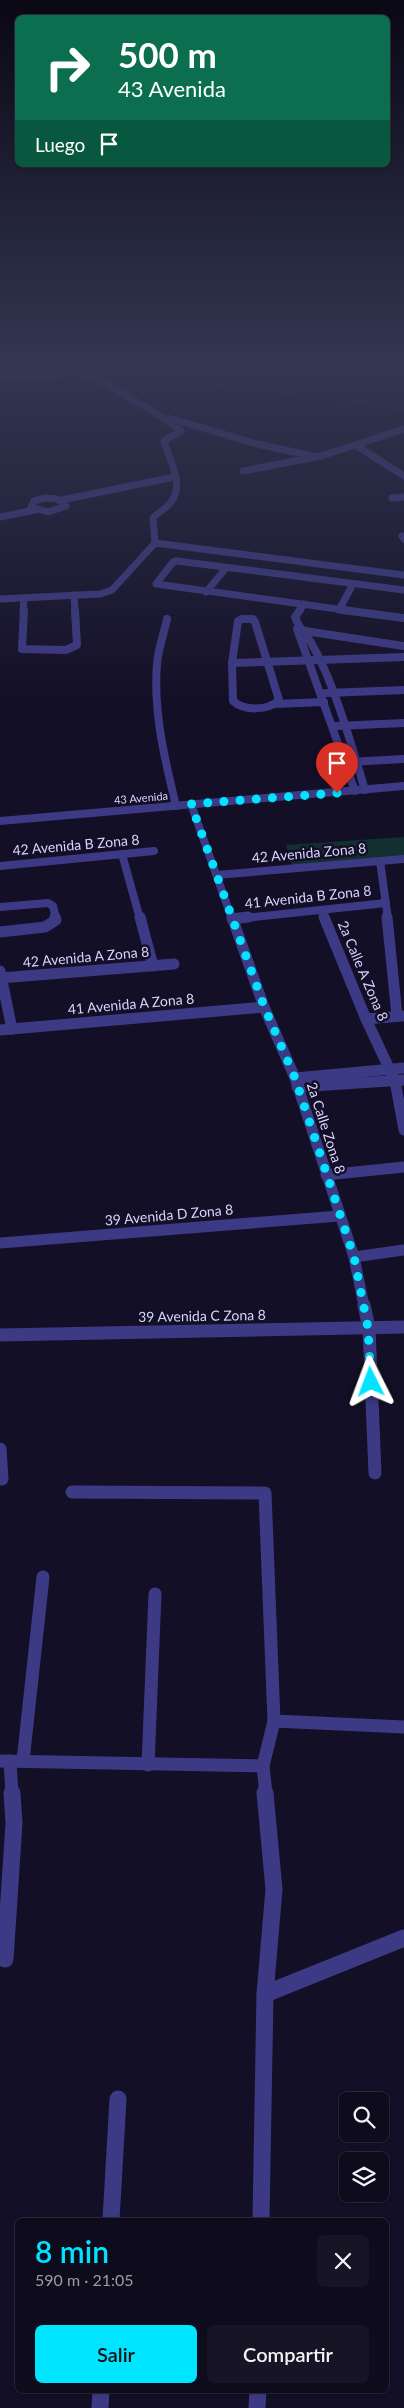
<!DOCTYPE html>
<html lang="es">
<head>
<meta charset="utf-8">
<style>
  :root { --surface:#0e0b1c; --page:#171425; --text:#f1f3f6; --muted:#9b9ba3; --line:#2e2b3b; --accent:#00e5ff }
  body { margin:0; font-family:Lato,sans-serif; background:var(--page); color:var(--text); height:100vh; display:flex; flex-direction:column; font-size:19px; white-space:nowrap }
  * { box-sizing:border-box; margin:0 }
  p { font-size:16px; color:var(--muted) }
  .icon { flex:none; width:28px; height:28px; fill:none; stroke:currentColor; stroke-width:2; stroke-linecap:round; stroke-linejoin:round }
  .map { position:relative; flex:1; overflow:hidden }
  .sheet { position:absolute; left:15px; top:2218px; width:374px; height:175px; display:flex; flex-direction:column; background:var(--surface); border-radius:8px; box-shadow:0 1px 4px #0004,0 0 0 1px var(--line) }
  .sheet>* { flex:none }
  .hud { position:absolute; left:15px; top:15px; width:375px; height:152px; border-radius:8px; box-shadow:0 1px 4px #0004,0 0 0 1px var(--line); background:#0b6e4f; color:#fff; overflow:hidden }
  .tools { position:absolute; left:339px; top:2092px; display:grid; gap:10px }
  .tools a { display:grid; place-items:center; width:50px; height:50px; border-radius:8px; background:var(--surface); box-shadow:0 1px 4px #0004,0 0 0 1px var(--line); font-size:25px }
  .pin { position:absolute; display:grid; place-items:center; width:42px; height:42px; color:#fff; margin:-51px -21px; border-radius:50% 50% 50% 0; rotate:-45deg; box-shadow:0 0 5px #0007 }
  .pin .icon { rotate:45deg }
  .me { position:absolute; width:55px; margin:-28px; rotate:357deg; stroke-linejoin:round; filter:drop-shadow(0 0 4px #0008) }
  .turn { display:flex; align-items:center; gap:18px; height:105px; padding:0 20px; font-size:22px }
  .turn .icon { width:65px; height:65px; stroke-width:2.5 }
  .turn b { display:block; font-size:35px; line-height:42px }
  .then { display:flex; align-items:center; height:48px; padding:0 20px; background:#0003; gap:10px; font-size:19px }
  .round { display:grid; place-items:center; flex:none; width:52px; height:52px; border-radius:8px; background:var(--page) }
  .headline { display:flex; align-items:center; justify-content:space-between; height:85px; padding:0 20px }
  h1 { font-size:30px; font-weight:600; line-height:38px; color:var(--accent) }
  .button { display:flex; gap:10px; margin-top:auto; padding:10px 20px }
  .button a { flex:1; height:58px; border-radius:8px; background:var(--accent); color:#111; font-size:20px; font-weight:600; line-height:58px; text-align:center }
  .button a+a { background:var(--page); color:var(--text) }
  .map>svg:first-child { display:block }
  .green { fill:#12302f }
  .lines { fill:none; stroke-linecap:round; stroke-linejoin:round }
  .stream { stroke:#0c2248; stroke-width:2.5 }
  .minor-far4 { stroke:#3d3a85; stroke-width:7 }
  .minor-far3 { stroke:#3d3a85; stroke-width:8 }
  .minor-far2 { stroke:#3d3a85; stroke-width:11 }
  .minor-far1 { stroke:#3d3a85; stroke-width:13 }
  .minor { stroke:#3d3a85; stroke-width:17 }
  .route { stroke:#00e5ff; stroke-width:9; stroke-dasharray:0 16.2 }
  .labels { text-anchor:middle; stroke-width:5; stroke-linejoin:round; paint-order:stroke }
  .far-street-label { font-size:11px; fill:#d9d4ff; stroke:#130f26 }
  .street-label { font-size:14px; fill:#d9d4ff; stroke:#130f26 }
</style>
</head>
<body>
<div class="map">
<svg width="404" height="2408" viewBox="0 0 404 2408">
  <rect width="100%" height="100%" fill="#130f26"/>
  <path class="green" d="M 404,837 L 404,859 L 293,868 L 286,845 Z"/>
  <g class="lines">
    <path class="stream" d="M 181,366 L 205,384 L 368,402 L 404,411"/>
    <g class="minor-far4">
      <path d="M 0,379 L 20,374 L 32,366"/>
      <path d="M 169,418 L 257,444 L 313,456"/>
      <path d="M 357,446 L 404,476"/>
      <path d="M 243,471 L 321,456 L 404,429"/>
      <path d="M 45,498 L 57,499 L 66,506 L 48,512 L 31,507 L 34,501 Z"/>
      <path d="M 392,498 L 404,497"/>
      <path d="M 62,500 L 174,477"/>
      <path d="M 0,517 L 35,510"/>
      <path d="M 402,536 L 404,539"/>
      <path d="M 155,543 L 404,575"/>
      <path d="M 206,592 L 226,568"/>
      <path d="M 74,595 L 75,611"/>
      <path d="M 0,599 L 100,594 L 112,590 L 155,543 L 153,518 C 158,512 166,509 171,502 C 185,484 169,460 164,441 L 181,431 C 165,418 100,377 82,374 C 59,371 36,380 13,376"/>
      <path d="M 339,610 L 353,584"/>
      <path d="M 23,611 L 24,598"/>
      <path d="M 299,611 L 304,604"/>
      <path d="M 352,611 L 156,584 L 173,562 L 177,561 L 404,590"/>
    </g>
    <g class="minor-far3">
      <path d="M 24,610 L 22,649 L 66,650 L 77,645 L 75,610"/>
      <path d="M 300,610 L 295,617 L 299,626 L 297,629 L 355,791"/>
      <path d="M 343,610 L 404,618"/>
      <path d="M 167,619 C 164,634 158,649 157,664 C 153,712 165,760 176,806"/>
      <path d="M 242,619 L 253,619 L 255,622 L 279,700 C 268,711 244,711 233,701 L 232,663 L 238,621 Z"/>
      <path d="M 299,626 C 328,658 352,747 365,790"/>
      <path d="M 305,631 L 404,646"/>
      <path d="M 232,663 L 404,657"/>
      <path d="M 326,693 L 404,690"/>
      <path d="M 275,704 L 324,702"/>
      <path d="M 336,726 L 404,723"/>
      <path d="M 348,762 L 404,759"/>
      <path d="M 191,804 L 232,919"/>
      <path d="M 0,821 L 404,786"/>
      <path d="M 122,854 L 140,919"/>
      <path d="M 380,861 L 388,919"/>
      <path d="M 0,866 L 154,851"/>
      <path d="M 217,875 L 404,859"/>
      <path d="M 0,907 L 48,903 L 53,906 L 56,919"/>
      <path d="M 321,910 L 325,919"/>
      <path d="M 236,919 L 386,903"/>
    </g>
    <g class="minor-far2">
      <path d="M 140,917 L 153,966"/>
      <path d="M 232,917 L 264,1007 L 295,1078 L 354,1257 L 364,1306"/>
      <path d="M 324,917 L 366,1019 L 395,1081 L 404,1130"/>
      <path d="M 387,917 L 397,1016"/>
      <path d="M 232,919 L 248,917"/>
      <path d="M 0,932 L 45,927 L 56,920 L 55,917"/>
      <path d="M 0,971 L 12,1029"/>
      <path d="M 0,978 L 174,964"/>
      <path d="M 366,1019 L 402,1016"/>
      <path d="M 0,1030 L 264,1007"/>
      <path d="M 295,1078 L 404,1068"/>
      <path d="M 297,1087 L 404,1080"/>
      <path d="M 326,1175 L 404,1167"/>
      <path d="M 0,1243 L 339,1216"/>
      <path d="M 354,1257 L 404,1250"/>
    </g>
    <g class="minor-far1">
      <path d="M 364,1305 L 369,1328 L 375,1473"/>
      <path d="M 0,1335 L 404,1327"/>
      <path d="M 0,1449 L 2,1479"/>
      <path d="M 72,1492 L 265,1493 L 274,1721 L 263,1766 L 266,1794"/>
      <path d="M 274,1721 L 404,1727"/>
      <path d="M 0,1761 L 263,1766"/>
      <path d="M 10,1761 L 12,1794"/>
      <path d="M 23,1761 L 43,1577"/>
      <path d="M 148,1765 L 155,1594"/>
    </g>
    <g class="minor">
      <path d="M 5,1959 L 14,1823 L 12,1793"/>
      <path d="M 265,1994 L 404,1938"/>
      <path d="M 111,2220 L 118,2099"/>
      <path d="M 261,2220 L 265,1994 L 274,1889 L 265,1793"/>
      <path d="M 100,2408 L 101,2390"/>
      <path d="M 257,2408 L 258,2390"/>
    </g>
  </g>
  <linearGradient id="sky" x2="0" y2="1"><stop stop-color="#0a0815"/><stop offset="0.52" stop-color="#333752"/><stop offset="1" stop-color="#333752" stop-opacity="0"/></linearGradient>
  <rect width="404" height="703" fill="url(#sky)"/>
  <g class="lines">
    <path class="route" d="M 337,793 L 191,804 L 264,1006 L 295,1078 L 354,1257 L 368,1328 L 371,1382"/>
  </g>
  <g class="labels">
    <g class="far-street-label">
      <text transform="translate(141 798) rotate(-5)" y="4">43 Avenida</text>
    </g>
    <g class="street-label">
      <text transform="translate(76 845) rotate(-5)" y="5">42 Avenida B Zona 8</text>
      <text transform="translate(309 853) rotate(-5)" y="5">42 Avenida Zona 8</text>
      <text transform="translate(308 897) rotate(-6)" y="5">41 Avenida B Zona 8</text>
      <text transform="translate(86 957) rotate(-5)" y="5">42 Avenida A Zona 8</text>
      <text transform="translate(363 971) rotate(67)" y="5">2a Calle A Zona 8</text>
      <text transform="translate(131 1004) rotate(-5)" y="5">41 Avenida A Zona 8</text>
      <text transform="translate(326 1128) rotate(72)" y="5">2a Calle Zona 8</text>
      <text transform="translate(169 1215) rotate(-5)" y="5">39 Avenida D Zona 8</text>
      <text transform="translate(202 1316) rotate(-1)" y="5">39 Avenida C Zona 8</text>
    </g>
  </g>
</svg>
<div class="tools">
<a><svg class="icon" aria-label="search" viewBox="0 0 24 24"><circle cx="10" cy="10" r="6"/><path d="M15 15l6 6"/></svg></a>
<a><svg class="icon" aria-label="layers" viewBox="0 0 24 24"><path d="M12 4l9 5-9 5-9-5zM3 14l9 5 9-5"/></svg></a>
</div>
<div class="pin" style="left:337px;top:793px;background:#d93025"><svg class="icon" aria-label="arrive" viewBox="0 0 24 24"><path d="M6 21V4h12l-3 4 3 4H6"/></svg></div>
<svg class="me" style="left:371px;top:1382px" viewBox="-20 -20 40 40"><path d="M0-17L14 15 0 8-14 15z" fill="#00e5ff" stroke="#fff" stroke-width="4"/></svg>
<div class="hud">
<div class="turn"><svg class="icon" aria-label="right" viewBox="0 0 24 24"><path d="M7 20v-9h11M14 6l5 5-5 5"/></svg><div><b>500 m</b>43 Avenida</div></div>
<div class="then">Luego<svg class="icon" aria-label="arrive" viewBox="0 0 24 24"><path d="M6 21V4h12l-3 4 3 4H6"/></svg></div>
</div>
<section class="sheet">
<div class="headline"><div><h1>8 min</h1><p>590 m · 21:05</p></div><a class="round"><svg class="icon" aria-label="close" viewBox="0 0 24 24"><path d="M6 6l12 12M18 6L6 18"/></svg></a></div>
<div class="button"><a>Salir</a><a>Compartir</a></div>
</section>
</div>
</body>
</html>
